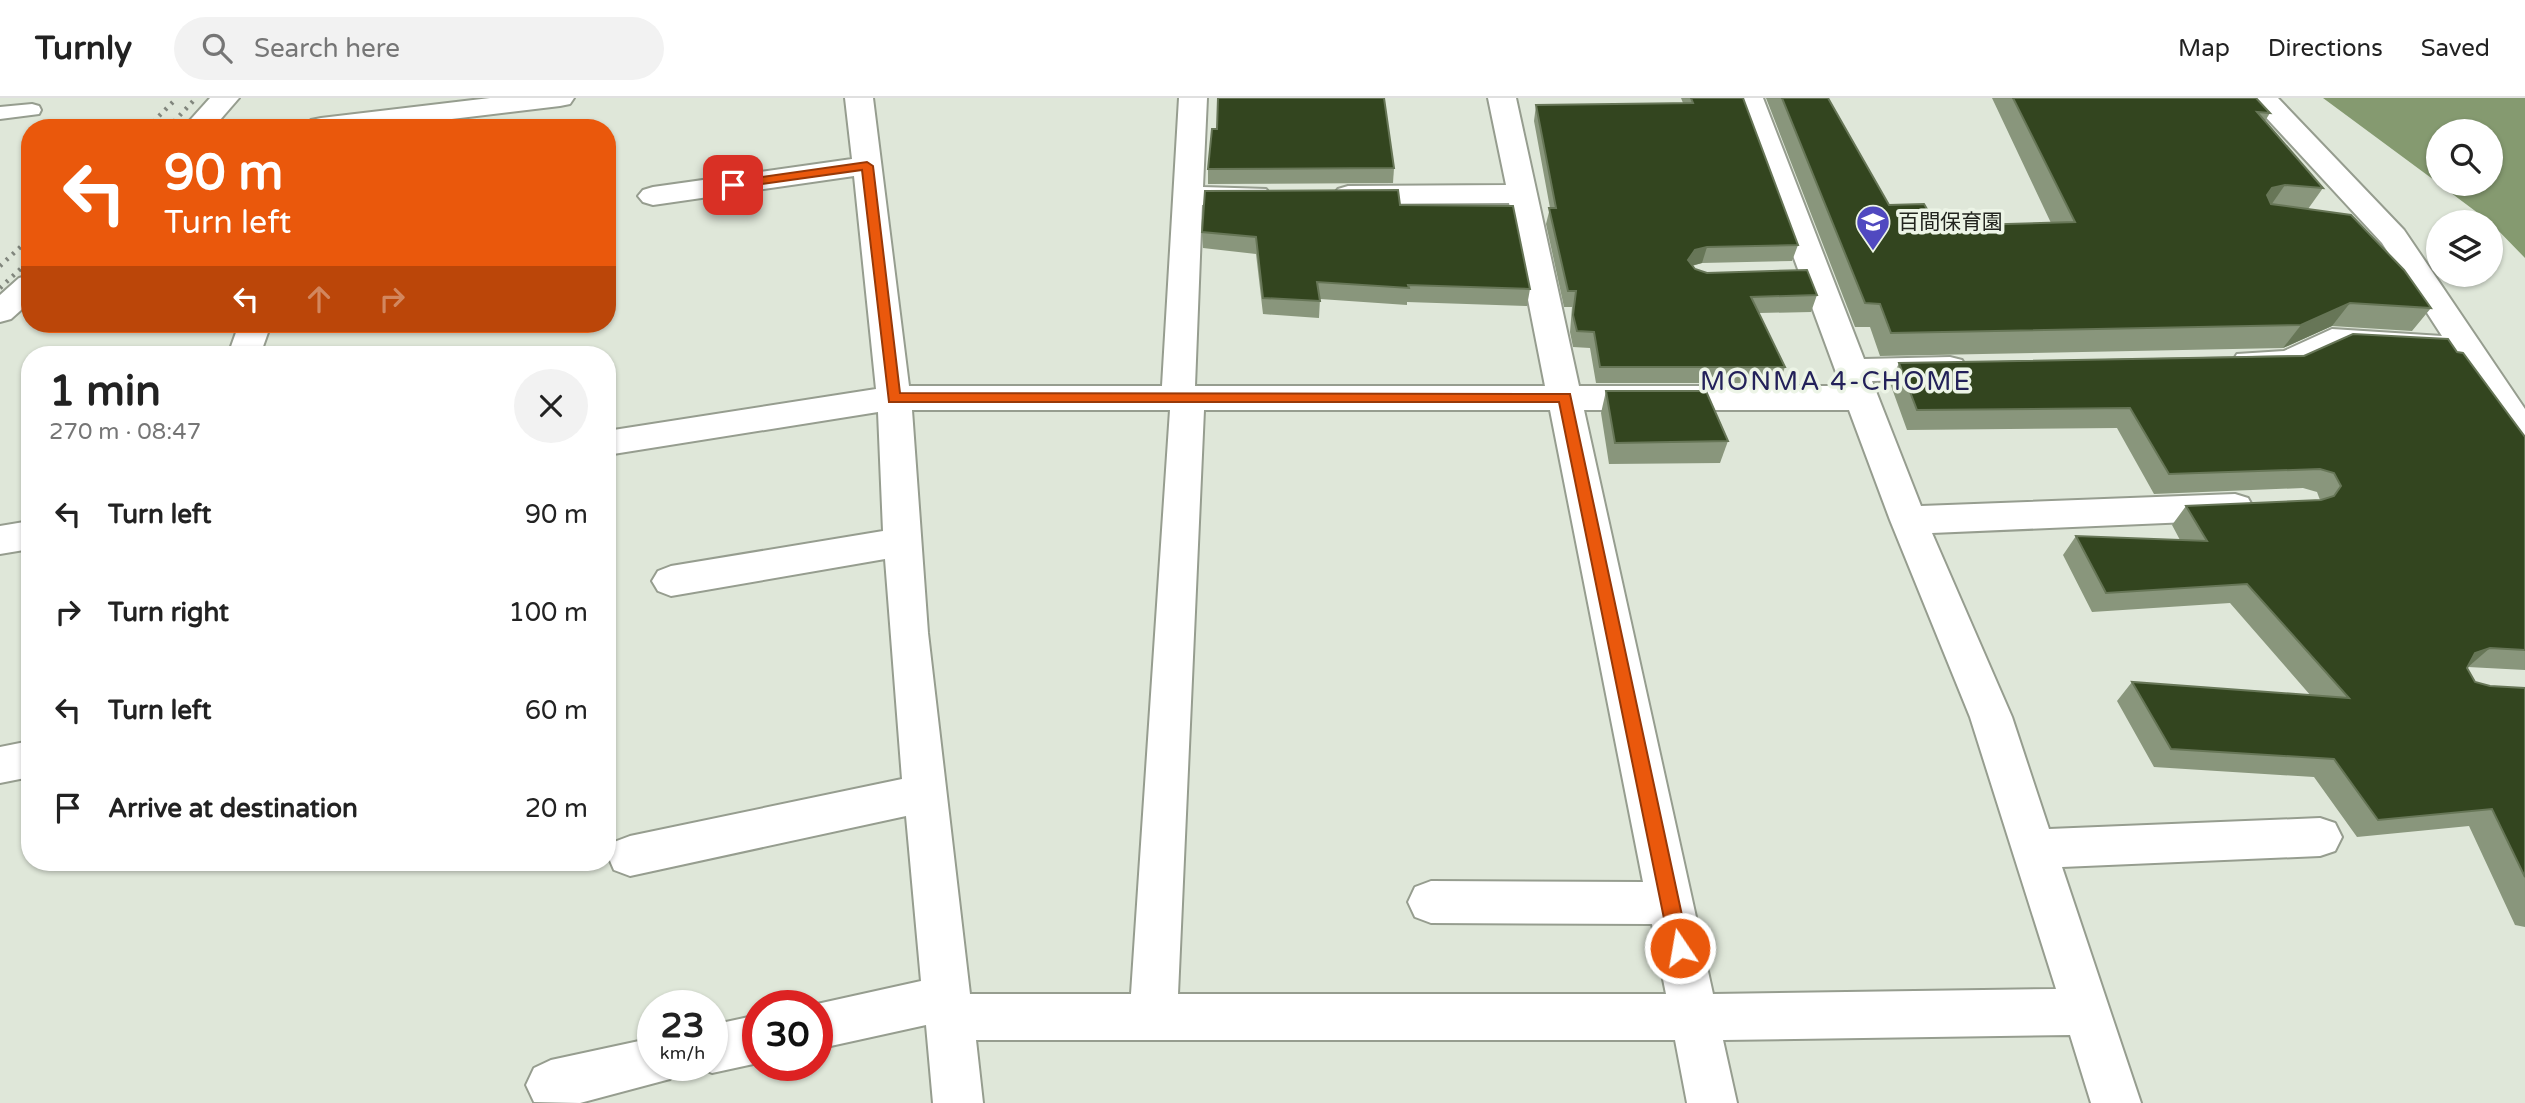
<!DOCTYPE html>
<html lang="en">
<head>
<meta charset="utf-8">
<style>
  :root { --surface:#fff; --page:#f2f2f2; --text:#222; --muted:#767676; --line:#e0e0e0 }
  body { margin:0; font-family:"Varela Round","Noto Sans JP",sans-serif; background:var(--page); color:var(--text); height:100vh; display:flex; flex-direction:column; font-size:26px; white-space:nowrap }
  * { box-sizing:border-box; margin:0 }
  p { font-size:23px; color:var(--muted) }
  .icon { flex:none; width:38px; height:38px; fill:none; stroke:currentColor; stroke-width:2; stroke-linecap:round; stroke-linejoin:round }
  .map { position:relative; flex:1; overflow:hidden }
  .side { position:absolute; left:21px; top:248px; width:595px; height:525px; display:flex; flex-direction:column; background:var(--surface); border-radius:28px; box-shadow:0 2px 5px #0004 }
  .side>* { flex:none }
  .banner { position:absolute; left:21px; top:21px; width:595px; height:214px; border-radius:28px; box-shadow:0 2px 5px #0004; background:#ea580c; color:#fff; overflow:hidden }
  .tools { position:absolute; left:2426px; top:21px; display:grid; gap:14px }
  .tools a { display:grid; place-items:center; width:77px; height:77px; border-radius:50%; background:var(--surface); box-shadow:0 2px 5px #0004; font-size:35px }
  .speed { position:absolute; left:637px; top:892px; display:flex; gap:14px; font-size:35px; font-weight:700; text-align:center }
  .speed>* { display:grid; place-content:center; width:91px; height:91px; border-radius:50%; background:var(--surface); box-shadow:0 2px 5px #0004; line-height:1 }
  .speed small { font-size:18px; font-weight:400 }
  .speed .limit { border:10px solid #d22; background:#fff; color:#111 }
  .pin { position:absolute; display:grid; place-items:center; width:60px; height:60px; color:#fff; margin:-30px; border-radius:14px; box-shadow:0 4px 10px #0006 }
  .me { position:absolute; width:77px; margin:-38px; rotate:348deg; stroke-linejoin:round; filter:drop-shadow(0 0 5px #0008) }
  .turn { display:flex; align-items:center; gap:24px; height:147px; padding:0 28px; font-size:32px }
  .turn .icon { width:91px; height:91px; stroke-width:2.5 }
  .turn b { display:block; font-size:49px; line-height:60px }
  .lanes { display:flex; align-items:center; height:66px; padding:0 28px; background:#0003; justify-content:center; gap:35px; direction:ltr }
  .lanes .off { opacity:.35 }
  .round { display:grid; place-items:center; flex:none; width:74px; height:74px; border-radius:37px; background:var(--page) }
  .head { display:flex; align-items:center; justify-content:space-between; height:119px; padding:0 28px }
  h1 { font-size:42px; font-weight:800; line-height:52px }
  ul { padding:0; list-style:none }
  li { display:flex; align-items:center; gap:21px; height:98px; padding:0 28px }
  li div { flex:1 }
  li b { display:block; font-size:26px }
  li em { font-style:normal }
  header { display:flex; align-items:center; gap:42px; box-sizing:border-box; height:98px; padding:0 35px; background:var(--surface); border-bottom:2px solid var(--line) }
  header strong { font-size:33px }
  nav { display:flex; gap:38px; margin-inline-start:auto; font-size:24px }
  .search { width:490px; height:63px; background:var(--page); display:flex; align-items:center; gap:18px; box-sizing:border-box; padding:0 24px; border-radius:38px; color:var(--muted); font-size:26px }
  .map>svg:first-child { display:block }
  .water { fill:#859a70 }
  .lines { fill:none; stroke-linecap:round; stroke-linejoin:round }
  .service-casing { stroke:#969d8f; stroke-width:4 }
  .minor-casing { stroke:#969d8f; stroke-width:4 }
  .service { fill:#fff; fill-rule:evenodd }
  .minor { fill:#fff; fill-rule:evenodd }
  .rail { stroke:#81867d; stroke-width:4.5; stroke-dasharray:2.5 6; stroke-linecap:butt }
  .wall { fill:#89967c }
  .shaded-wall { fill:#677657 }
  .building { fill:#33451f; stroke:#677657; stroke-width:2 }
  .route { fill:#ea580c; stroke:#983908; stroke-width:2 }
  .labels { text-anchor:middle; stroke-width:7; stroke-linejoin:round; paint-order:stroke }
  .far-poi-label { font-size:21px; fill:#22241f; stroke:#ecf4e6; text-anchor:start }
  .neighbourhood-label { font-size:26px; letter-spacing:2px; fill:#23215a; stroke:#ecf4e6 }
</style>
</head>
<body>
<header>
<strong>Turnly</strong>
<div class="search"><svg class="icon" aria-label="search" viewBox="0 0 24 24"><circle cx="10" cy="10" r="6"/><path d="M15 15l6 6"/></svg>Search here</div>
<nav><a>Map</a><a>Directions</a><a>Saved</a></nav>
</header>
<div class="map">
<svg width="2525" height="1005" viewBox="0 0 2525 1005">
  <rect width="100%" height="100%" fill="#dfe7d9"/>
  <path class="water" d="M 2323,0 L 2525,0 L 2525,160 L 2490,124 L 2439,86 L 2490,86 L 2490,33 L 2438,33 L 2438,85 Z"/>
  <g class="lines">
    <g class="service-casing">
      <path id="service" d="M 32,6 L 39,8 L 41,12 L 39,16 L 0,21 L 0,9 Z"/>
    </g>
    <g class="minor-casing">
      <g id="minor">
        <path d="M 210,0 L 239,0 L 213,30 L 183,30 Z"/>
        <path d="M 490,0 L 574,0 L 570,6 L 560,8 L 377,30 L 307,28 L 311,22 L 321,20 Z"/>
        <path d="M 845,0 L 873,0 L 909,288 L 1162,288 L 1179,0 L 1207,0 L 1203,89 L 1266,91 L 1271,97 L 1266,103 L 1202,107 L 1195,288 L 1545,288 L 1509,105 L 1348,106 L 1338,103 L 1333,97 L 1338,91 L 1348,88 L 1506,87 L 1488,0 L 1516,0 L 1579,288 L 1841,288 L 1735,0 L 1763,0 L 1864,261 L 1950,259 L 1962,262 L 1967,270 L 1962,278 L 1950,281 L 1872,283 L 1921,408 L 2235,396 L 2248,400 L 2253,409 L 2248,418 L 2235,422 L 1932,435 L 2012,619 L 2049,731 L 2320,720 L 2335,725 L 2342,739 L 2335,753 L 2320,758 L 2062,769 L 2141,1005 L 2091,1005 L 2070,937 L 1723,942 L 1737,1005 L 1687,1005 L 1675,942 L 976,942 L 983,1005 L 933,1005 L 926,927 L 817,951 L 817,908 L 808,908 L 921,883 L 906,718 L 630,778 L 614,772 L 608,758 L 614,744 L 630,738 L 902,681 L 885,461 L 671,498 L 658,493 L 652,483 L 658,473 L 671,468 L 883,433 L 878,314 L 607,357 L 607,333 L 876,291 L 854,78 L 653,107 L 643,104 L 638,98 L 643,92 L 653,89 L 852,61 ZM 912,312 L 1170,312 L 1131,896 L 970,896 L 928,535 ZM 1204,312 L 1550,312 L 1643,784 L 1431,783 L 1415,789 L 1408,804 L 1415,819 L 1431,825 L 1652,826 L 1666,896 L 1178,896 ZM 1584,312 L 1849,312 L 1890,422 L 1970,619 L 2056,891 L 1713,896 Z"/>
        <path d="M 2248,0 L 2278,0 L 2404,132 L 2525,311 L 2525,350 L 2513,347 L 2457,260 L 2337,253 L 2289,275 L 2249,275 L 2237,272 L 2232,264 L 2237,256 L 2284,253 L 2332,231 L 2442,238 L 2382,145 Z"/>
        <path d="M 30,177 L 30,204 L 11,221 L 0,224 L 0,197 L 19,180 Z"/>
        <path d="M 239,226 L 271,226 L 260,257 L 228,257 Z"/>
        <path d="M 30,423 L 30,451 L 0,456 L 0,428 Z"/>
        <path d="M 30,643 L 30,679 L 0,685 L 0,649 Z"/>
        <path d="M 758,917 L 758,965 L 712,975 L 695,968 L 712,968 L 712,927 Z"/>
        <path d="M 653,940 L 653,968 L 676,968 L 670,981 L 580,1005 L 534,1004 L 526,987 L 534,970 L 551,962 Z"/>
      </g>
    </g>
    <use href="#service" class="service"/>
    <use href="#minor" class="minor"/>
    <g class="rail">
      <path d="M 147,30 L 177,0"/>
      <path d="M 168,30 L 196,0"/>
      <path d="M 0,168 L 30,140"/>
      <path d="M 0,190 L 30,162"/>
    </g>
  </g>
  <g class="wall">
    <path d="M 1681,0 L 1743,0 L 1798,147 L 1792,163 L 1702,165 L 1692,168 L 1695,171 L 1707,175 L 1817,197 L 1811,214 L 1759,215 L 1785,269 L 1779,285 L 1596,285 L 1590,250 L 1573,249 L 1570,234 L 1572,209 L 1564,209 L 1546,126 L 1550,110 L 1534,23 L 1536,7 L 1683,5 Z"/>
    <path d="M 1766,0 L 1828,0 L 1889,107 L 1937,128 L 2051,125 L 1992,0 L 2256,0 L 2270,15 L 2265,23 L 2323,90 L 2308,111 L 2431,210 L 2412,233 L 2332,228 L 2283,250 L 1880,258 L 1870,229 L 1855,229 Z"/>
    <path d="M 1394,70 L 1393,85 L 1208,86 L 1208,71 Z"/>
    <path d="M 1400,107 L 1530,191 L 1527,208 L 1407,204 L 1407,207 L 1320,201 L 1319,220 L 1263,216 L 1256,156 L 1203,150 L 1202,134 Z"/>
    <path d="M 2457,254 L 2525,339 L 2525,572 L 2468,569 L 2467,570 L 2475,584 L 2490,588 L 2525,590 L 2525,829 L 2515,827 L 2469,728 L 2357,739 L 2314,679 L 2154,669 L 2117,603 L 2132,584 L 2311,598 L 2230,505 L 2092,514 L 2063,457 L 2076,438 L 2180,442 L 2172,427 L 2186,408 L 2320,402 L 2317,394 L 2303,390 L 2154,396 L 2117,330 L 1907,332 L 1890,285 L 1899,265 Z"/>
    <path d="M 1606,293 L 1728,343 L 1720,365 L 1609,366 L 1601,315 Z"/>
  </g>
  <g class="shaded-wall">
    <path d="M 2285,87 L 2269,110 L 2267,97 L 2272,90 Z"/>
    <path d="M 1707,149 L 1702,165 L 1690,168 L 1688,162 L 1695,152 Z"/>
    <path d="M 2350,205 L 2332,228 L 2283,250 L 2301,227 Z"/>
    <path d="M 2490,550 L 2468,569 L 2475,555 Z"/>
  </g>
  <g class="building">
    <path d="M 1218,0 L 1384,0 L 1394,70 L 1208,71 L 1212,31 L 1217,31 Z"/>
    <path d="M 1691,0 L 1743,0 L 1798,147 L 1707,149 L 1695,152 L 1688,162 L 1695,171 L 1707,175 L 1807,172 L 1817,197 L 1751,199 L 1785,269 L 1600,269 L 1594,234 L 1577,233 L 1573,217 L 1576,193 L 1568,193 L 1549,110 L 1556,110 L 1536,7 L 1693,5 Z"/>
    <path d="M 1782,0 L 1828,0 L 1889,107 L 1924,106 L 1937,128 L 2075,124 L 2013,0 L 2256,0 L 2270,15 L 2257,14 L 2323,90 L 2285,87 L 2272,90 L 2267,97 L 2271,106 L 2351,117 L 2404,172 L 2431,210 L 2350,205 L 2301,227 L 1891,235 L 1880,206 L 1865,205 Z"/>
    <path d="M 1398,92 L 1400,107 L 1513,108 L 1530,191 L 1408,187 L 1409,190 L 1317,184 L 1320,203 L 1263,200 L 1256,139 L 1202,134 L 1205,93 Z"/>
    <path d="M 2353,236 L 2448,241 L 2457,254 L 2463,255 L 2525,339 L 2525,552 L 2490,550 L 2475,555 L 2467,570 L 2475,584 L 2490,588 L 2525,590 L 2525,779 L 2492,711 L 2378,722 L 2334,661 L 2171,651 L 2132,584 L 2349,600 L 2247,486 L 2106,495 L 2076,438 L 2207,443 L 2186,408 L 2321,402 L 2334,398 L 2341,388 L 2334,375 L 2320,371 L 2169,376 L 2130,310 L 1917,312 L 1899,265 L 2304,258 Z"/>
    <path d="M 1606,293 L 1706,293 L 1728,343 L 1615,345 Z"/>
  </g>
  <path class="route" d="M 867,64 L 873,68 L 900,295 L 1570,296 L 1689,850 L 1686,857 L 1680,859 L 1673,857 L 1670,850 L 1559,304 L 889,304 L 862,72 L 733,90 L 727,87 L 733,83 Z"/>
  <defs>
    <g id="school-pin" transform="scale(1.75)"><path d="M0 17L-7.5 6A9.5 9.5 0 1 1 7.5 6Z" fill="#5049c0" stroke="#ecf4e6"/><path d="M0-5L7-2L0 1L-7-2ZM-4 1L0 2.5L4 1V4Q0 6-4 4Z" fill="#fff"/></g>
  </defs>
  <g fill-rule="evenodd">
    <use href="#school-pin" x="1873" y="124"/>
  </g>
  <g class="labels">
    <g class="far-poi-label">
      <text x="1898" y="131">百間保育園</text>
    </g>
    <g class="neighbourhood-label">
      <text x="1836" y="292">MONMA 4-CHOME</text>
    </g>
  </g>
</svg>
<div class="tools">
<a><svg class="icon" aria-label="search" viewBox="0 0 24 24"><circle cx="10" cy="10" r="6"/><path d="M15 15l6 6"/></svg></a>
<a><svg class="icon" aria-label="layers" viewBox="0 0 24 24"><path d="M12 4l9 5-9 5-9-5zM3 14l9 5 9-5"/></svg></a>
</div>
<div class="speed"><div>23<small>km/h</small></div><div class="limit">30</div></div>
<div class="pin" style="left:733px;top:87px;background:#d93025"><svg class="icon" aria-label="arrive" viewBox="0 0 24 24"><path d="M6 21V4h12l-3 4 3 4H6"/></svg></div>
<svg class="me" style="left:1680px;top:850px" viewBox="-20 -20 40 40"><circle r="17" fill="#ea580c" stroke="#fff" stroke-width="3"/><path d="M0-11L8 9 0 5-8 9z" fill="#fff"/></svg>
<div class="banner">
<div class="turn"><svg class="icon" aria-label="left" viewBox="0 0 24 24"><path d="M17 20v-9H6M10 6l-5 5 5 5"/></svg><div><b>90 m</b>Turn left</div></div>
<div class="lanes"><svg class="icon" aria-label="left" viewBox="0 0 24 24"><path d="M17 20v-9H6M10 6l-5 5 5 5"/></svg><svg class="icon off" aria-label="ahead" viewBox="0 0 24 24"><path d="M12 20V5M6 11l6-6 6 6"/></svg><svg class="icon off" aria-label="right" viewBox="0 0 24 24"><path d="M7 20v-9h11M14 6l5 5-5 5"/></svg></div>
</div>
<section class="side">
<div class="head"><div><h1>1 min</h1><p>270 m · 08:47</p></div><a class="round"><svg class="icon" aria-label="close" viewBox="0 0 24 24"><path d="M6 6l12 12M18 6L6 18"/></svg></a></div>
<ul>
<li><svg class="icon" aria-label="left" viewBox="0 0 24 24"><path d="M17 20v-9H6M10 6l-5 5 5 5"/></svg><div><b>Turn left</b></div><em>90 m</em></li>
<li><svg class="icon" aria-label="right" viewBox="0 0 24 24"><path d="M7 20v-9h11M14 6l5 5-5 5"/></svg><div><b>Turn right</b></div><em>100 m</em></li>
<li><svg class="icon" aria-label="left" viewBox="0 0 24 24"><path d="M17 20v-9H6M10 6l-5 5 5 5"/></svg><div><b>Turn left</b></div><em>60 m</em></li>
<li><svg class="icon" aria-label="arrive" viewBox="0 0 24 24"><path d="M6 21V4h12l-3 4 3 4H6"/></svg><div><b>Arrive at destination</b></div><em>20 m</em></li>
</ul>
</section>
</div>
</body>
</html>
